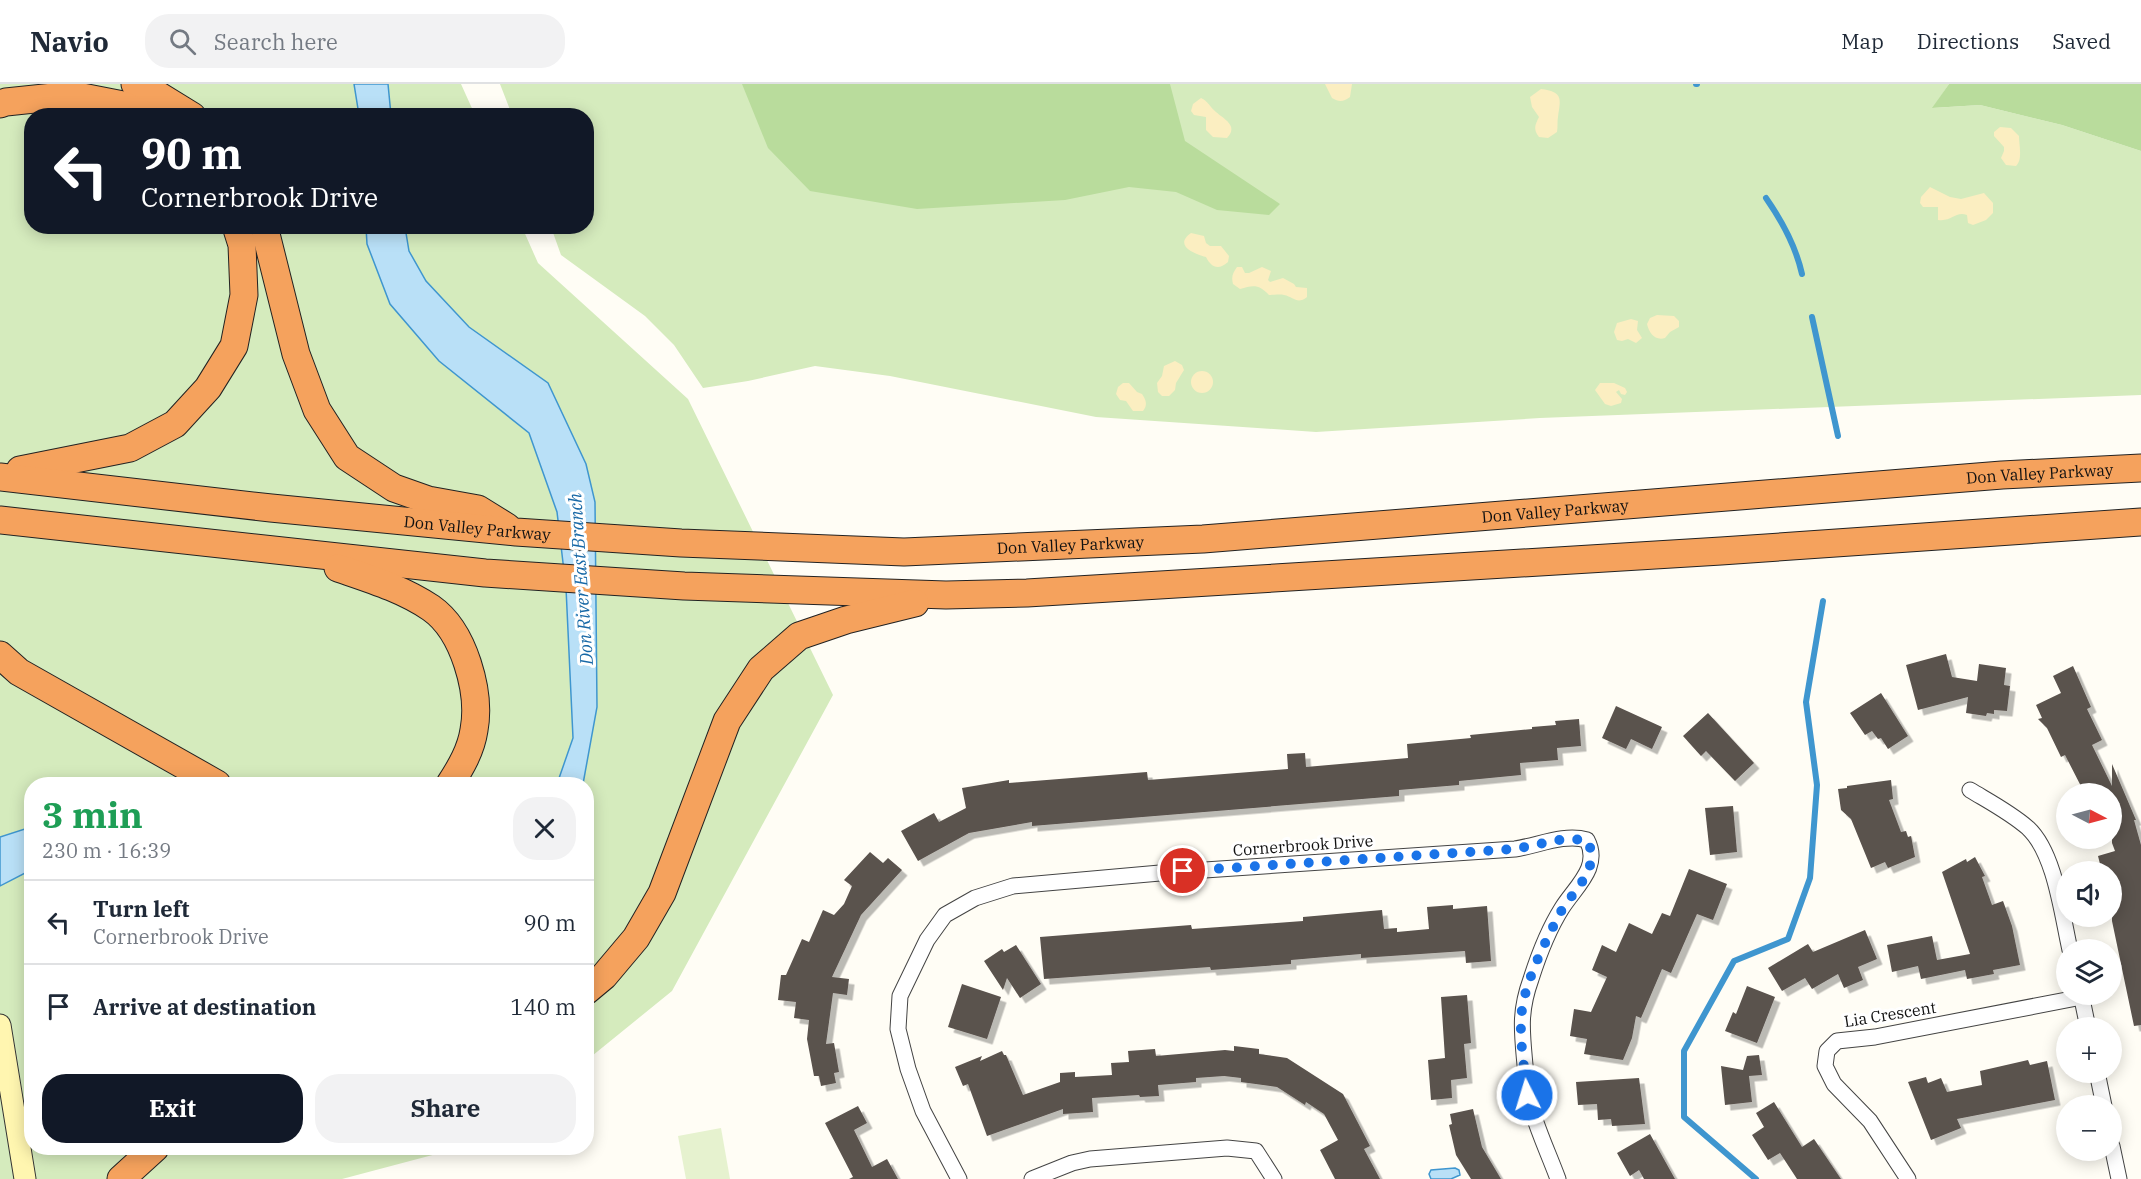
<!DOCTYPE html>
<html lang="en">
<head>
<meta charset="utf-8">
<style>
  :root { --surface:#fff; --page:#f2f2f3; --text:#1f2937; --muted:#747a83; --line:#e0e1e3; --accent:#111827 }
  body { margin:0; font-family:"IBM Plex Serif",serif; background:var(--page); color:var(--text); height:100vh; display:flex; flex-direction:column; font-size:22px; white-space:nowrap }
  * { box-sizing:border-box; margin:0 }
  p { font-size:20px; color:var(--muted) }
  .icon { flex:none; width:33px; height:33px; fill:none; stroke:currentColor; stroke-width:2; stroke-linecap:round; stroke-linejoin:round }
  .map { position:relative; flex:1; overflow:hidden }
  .drawer { position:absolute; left:24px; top:693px; width:570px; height:378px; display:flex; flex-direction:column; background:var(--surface); border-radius:24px; box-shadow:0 3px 15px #0003 }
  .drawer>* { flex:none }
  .hud { position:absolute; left:24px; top:24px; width:570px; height:126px; border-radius:24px; box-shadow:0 3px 15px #0003; background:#111827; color:#fff; overflow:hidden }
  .needle { width:39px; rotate:96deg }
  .tools { position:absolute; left:2056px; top:699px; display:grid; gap:12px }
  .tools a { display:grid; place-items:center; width:66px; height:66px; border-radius:50%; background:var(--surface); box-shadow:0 3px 15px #0003; font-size:30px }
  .pin { position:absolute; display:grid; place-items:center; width:51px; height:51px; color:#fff; margin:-26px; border:3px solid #fff; border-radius:50%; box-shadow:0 2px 6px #0007 }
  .me { position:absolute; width:66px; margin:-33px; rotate:355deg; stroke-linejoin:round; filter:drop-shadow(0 0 4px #0008) }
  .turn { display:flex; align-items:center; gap:21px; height:126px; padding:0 18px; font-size:27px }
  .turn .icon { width:78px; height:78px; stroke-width:2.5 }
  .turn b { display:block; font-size:42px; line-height:51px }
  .round { display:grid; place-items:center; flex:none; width:63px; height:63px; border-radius:24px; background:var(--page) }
  .summary { display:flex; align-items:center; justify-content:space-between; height:102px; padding:0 18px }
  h1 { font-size:36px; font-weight:700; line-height:45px; color:#1e9e55 }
  .button { display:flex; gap:12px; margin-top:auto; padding:12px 18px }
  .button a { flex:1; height:69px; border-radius:24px; background:var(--accent); color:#fff; font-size:24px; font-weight:700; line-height:69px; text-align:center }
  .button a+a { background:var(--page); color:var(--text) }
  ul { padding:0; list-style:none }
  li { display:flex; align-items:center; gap:18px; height:84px; padding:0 18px; border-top:2px solid var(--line) }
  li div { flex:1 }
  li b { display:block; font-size:22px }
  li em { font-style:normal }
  header { display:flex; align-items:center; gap:36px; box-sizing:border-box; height:84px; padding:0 30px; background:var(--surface); border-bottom:2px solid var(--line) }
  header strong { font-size:28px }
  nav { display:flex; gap:33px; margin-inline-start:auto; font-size:21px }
  .search { width:420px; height:54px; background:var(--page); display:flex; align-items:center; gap:15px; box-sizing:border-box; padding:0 21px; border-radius:24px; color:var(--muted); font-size:22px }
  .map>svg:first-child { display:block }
  .green { fill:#d5ebbd }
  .forest { fill:#b9dc9c }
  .sand { fill:#fbeec1 }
  .pitch { fill:#e6f2cf }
  .water { fill:#b9e0f7; stroke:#3f96cf; stroke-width:1.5 }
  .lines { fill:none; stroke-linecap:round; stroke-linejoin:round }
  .stream { stroke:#3f96cf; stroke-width:6 }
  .building { fill:#5a524d; filter:url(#shadow) }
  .minor-casing { stroke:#444; stroke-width:17 }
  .secondary-casing { stroke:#333; stroke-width:23 }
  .motorway-casing { stroke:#222; stroke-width:29 }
  .minor { stroke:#fff; stroke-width:15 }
  .secondary { stroke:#fff6b0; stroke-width:21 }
  .motorway { stroke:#f5a25d; stroke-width:27 }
  .route { stroke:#1a73e8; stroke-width:10; stroke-dasharray:0 18 }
  .labels { text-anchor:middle; stroke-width:6; stroke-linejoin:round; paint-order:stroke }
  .street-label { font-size:16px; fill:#111; stroke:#fff }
  .water-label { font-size:18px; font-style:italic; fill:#1768a6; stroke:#fff }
</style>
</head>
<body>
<header>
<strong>Navio</strong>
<div class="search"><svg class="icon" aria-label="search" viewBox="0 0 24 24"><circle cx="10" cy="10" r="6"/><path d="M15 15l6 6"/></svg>Search here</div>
<nav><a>Map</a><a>Directions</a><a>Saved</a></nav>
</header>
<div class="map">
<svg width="2141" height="1095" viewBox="0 0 2141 1095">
  <defs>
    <filter id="shadow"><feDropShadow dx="5.5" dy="5.5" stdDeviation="0" flood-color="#0004"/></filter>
  </defs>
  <rect width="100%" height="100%" fill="#fffdf5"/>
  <g class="green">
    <path d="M 0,0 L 461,0 L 475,31 L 32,32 L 32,142 L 522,143 L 538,179 L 688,315 L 833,611 L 672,907 L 587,976 L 586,700 L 32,700 L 32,1064 L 459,1064 L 342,1095 L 0,1095 Z"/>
    <path d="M 500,0 L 1949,0 L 1933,24 L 1980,21 L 2062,41 L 2141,67 L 2141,311 L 1540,334 L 1316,348 L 1096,333 L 890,292 L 815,282 L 748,297 L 703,304 L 674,261 L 645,232 L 561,171 L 551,143 L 586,142 L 586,32 L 512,31 Z"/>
  </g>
  <g class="forest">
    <path d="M 742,0 L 1170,0 L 1185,57 L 1280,120 L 1269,131 L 1217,126 L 1176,108 L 1129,103 L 1065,116 L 917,125 L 810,107 L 768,64 Z"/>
    <path d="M 1949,0 L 2141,0 L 2141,67 L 2062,41 L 1980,21 L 1932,24 Z"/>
  </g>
  <g class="sand">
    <path d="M 1325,0 L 1352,0 L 1350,13 C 1343,18 1339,18 1332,14 Z"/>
    <path d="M 1541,5 C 1563,8 1561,14 1558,33 C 1557,38 1558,42 1557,48 L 1548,54 L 1539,53 C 1533,45 1535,41 1539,33 L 1532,23 L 1530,13 Z"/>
    <path d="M 1201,14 C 1208,17 1210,23 1216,28 C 1224,35 1239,42 1227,54 L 1213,53 L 1206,46 L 1206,33 L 1194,31 L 1191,27 L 1193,20 Z"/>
    <path d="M 2000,43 L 2011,44 L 2019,52 C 2019,61 2023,76 2016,82 L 2006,81 L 2001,74 L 2004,67 L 2004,63 L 1994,52 L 1994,48 Z"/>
    <path d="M 1930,103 L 1950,113 L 1961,115 L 1984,109 L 1993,119 L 1993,129 L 1986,136 L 1973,141 L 1968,139 L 1967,131 C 1955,127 1952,138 1938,136 L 1938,123 L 1923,123 L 1920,119 L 1921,113 Z"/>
    <path d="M 1191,149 L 1204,152 L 1206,159 L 1210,162 L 1221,162 L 1229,172 L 1228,178 C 1218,187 1211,183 1206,173 C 1195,170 1173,162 1191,149 Z"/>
    <path d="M 1237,183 L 1242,183 L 1245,189 L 1249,189 L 1262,183 L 1271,187 L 1268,196 L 1270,198 L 1283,194 L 1294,200 L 1296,203 L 1307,204 L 1307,213 C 1297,221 1294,213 1284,211 C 1280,210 1273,211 1269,211 C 1259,200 1253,201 1240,205 L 1233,200 C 1231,192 1233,189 1237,183 Z"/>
    <path d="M 1657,231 L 1674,232 L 1679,237 L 1679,243 L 1670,248 L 1665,254 C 1655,257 1649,249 1647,240 L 1650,234 Z"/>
    <path d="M 1631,235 L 1638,237 L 1637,246 L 1642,254 L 1636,259 L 1628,255 L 1622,257 L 1617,256 L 1614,248 L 1617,239 Z"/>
    <path d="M 1175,277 L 1182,281 L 1184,286 L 1176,299 L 1175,306 L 1169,312 L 1162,312 L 1158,308 L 1157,299 L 1162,292 L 1164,282 Z"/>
    <circle cx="1202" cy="298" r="11"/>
    <path d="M 1123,299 L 1129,299 L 1137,308 L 1142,310 C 1146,316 1148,321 1143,327 L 1133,327 L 1126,317 L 1120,316 L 1116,310 L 1118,303 Z"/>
    <path d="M 1600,299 L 1614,299 L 1625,304 L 1627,308 L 1625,311 L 1621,310 L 1619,306 L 1616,308 L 1622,315 L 1621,319 L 1611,322 L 1605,320 L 1595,306 Z"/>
  </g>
  <path class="pitch" d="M 721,1044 L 730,1095 L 686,1095 L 678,1052 Z"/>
  <g class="water">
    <path d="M 354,0 L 388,0 L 391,31 L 359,31 Z"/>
    <path d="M 366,143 L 405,143 L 409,167 L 426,197 L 469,243 L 548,299 L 586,380 L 595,418 L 597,623 L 583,700 L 557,700 L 573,654 L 566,504 L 557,428 L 529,349 L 439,277 L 390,220 L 367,160 Z"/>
    <path d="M 31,743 L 31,786 L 0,802 L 0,753 Z"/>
    <path d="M 1455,1084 L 1459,1086 L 1460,1091 L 1451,1095 L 1431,1095 L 1429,1090 L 1431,1086 Z"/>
  </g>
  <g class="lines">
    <g class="stream">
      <path d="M 1696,0 L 1697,0"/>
      <path d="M 1766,114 C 1782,137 1796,163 1802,190"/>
      <path d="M 1812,233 L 1838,352"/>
      <path d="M 1756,1095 L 1684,1033 L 1684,967 L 1734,877 L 1788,855 L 1810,794 L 1817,701 L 1806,618 L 1823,517"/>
    </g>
  </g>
  <g class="building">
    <path d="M 1946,570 L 1952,593 L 1977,597 L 1979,580 L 2006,584 L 2004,601 L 2010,602 L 2007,627 L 1994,626 L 1994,630 L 1987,629 L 1986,632 L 1966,629 L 1968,613 L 1918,626 L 1906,581 Z"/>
    <path d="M 2073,582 L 2091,623 L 2087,625 L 2102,656 L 2092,661 L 2112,702 L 2112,680 L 2136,736 L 2134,736 L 2141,761 L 2141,941 L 2134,942 L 2112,837 L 2112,788 L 2102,788 L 2098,772 L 2115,767 L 2112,759 L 2112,710 L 2085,710 L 2065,671 L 2061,673 L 2047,644 L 2038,635 L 2042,634 L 2036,621 L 2061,609 L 2053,592 Z"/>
    <path d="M 1881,609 L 1908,652 L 1888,665 L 1881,654 L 1878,655 L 1872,647 L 1865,651 L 1850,629 Z"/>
    <path d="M 1616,622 L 1662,643 L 1652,665 L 1631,655 L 1626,665 L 1602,654 Z"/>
    <path d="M 1708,629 L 1754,679 L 1735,697 L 1706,667 L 1701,672 L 1683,652 Z"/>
    <path d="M 1579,635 L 1581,662 L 1557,664 L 1558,676 L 1520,679 L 1521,691 L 1459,697 L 1459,701 L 1399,706 L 1399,712 L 1032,742 L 1032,738 L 969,749 L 918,777 L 901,747 L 934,729 L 939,738 L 966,724 L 962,704 L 1009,696 L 1009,699 L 1147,688 L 1148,696 L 1288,685 L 1287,670 L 1305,669 L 1306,683 L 1408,674 L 1407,660 L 1471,654 L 1470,651 L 1532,645 L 1532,643 L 1556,641 L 1555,637 Z"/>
    <path d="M 1891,696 L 1893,715 L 1889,716 L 1901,748 L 1906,747 L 1908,753 L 1911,752 L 1915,773 L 1888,784 L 1885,778 L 1871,784 L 1851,735 L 1841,726 L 1838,705 L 1847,704 L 1847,702 Z"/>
    <path d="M 1733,722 L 1737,768 L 1710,771 L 1705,724 Z"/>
    <path d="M 870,768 L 883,779 L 888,774 L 902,786 L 861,831 L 832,893 L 849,895 L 847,911 L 833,909 L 826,960 L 834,959 L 839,988 L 834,989 L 836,999 L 821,1002 L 819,992 L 814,992 L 807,955 L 809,936 L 794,934 L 796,918 L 778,916 L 781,891 L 786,891 L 802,855 L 809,858 L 823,826 L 834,831 L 844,820 L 852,802 L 844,796 Z"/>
    <path d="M 1975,773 L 1985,792 L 1982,793 L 1992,821 L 2003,817 L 2012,842 L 2020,881 L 1993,886 L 1994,890 L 1967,895 L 1965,886 L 1921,895 L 1918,882 L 1892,888 L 1887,861 L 1932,852 L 1937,876 L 1970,870 L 1942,788 L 1966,775 L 1967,778 Z"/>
    <path d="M 1689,785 L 1727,800 L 1713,836 L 1697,830 L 1671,889 L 1662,885 L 1641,934 L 1636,932 L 1632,954 L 1623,976 L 1584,970 L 1587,955 L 1570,952 L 1574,925 L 1591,928 L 1607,893 L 1592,886 L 1602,861 L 1616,868 L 1629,839 L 1652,850 L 1662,829 L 1670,832 Z"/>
    <path d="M 1453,821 L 1453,825 L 1487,822 L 1491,877 L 1466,879 L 1465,867 L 1361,874 L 1361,870 L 1291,876 L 1291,880 L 1211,886 L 1210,883 L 1044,895 L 1040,853 L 1191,841 L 1192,845 L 1303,837 L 1303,833 L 1382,826 L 1384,845 L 1397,844 L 1397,848 L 1429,845 L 1427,823 Z"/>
    <path d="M 1865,846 L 1877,875 L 1858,883 L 1863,896 L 1844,904 L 1838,890 L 1812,905 L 1805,894 L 1782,907 L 1768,884 L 1808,860 L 1813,868 Z"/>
    <path d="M 1016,861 L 1041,900 L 1020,914 L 1007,894 L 1003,906 L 984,877 L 1002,865 L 1004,868 Z"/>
    <path d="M 962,900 L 1001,913 L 987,955 L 948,943 Z"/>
    <path d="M 1747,902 L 1775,913 L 1757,959 L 1725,947 L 1733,928 L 1736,930 Z"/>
    <path d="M 1467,911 L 1471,959 L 1464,960 L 1467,994 L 1451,996 L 1452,1014 L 1431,1016 L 1428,976 L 1445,974 L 1441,913 Z"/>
    <path d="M 1234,962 L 1259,965 L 1259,970 L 1287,974 L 1343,1010 L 1370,1062 L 1364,1065 L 1380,1095 L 1335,1095 L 1320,1066 L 1338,1056 L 1324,1030 L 1306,1018 L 1305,1021 L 1277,1003 L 1241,998 L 1241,994 L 1224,992 L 1196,994 L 1196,998 L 1158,1001 L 1159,1012 L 1140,1013 L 1139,1011 L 1092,1014 L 1093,1028 L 1063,1030 L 1063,1025 L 987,1052 L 968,1000 L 963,1002 L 955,983 L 982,972 L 980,977 L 1002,967 L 1004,971 L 1006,971 L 1023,1011 L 1060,998 L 1060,989 L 1075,988 L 1075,993 L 1112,991 L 1111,979 L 1129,978 L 1128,967 L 1155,965 L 1156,972 L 1225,966 L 1234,967 Z"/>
    <path d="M 1759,971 L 1762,991 L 1749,992 L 1752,1018 L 1725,1021 L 1721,982 L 1743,986 L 1747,972 Z"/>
    <path d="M 2028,976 L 2030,981 L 2047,977 L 2055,1016 L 1957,1035 L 1961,1044 L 1931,1056 L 1908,998 L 1926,993 L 1928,999 L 1941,994 L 1947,1008 L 1982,1001 L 1980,987 Z"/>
    <path d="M 1639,994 L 1645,1040 L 1612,1042 L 1611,1035 L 1598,1036 L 1597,1020 L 1578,1021 L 1576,998 Z"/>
    <path d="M 1774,1018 L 1802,1063 L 1814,1055 L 1841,1095 L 1797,1095 L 1780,1069 L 1768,1076 L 1752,1051 L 1764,1043 L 1756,1029 Z"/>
    <path d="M 858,1022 L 867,1039 L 854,1046 L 872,1083 L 887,1075 L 898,1095 L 849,1095 L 853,1093 L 825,1039 Z"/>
    <path d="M 1473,1025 L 1482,1063 L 1501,1095 L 1471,1095 L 1456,1071 L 1449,1041 L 1452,1040 L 1450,1030 Z"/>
    <path d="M 1650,1050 L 1675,1095 L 1644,1095 L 1639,1086 L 1630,1092 L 1617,1069 Z"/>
  </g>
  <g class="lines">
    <g class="minor-casing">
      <g id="minor">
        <path d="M 1970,706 C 1990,718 2011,729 2028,744 C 2055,769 2062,831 2070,866"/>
        <path d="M 2081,910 L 2088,944"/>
        <path d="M 2097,988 L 2104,1022"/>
        <path d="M 2112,1062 L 2119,1095"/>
        <path d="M 959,1095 L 923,1027 L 908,985 L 898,945 L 900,912 L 927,856 L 945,831 L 975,814 L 1013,802 L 1160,789 L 1515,765 C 1537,762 1564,749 1587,756 C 1601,783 1576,802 1562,824 C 1550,843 1538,873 1531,895 C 1519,928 1522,948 1525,981 C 1526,991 1525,1003 1528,1013 C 1535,1041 1548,1068 1558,1095"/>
        <path d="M 1032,1095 L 1072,1079 L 1090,1075 L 1227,1064 L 1256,1067 L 1274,1095"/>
        <path d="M 1908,1095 L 1870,1037 L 1834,1000 L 1825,982 L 1827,967 L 1837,957 L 1875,953 L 2082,913"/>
      </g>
    </g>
    <g class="secondary-casing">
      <path id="secondary" d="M 0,941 L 25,1095"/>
    </g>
    <g class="motorway-casing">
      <g id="motorway">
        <path d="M 135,0 L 148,5 L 192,32"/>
        <path d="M 0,20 L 6,18 L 72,11 L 123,21 L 146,32"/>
        <path d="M 264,142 L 296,270 L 317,326 L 347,373 L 394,404 L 428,416 L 478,425 L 507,443"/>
        <path d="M 20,386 L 130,364 L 175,340 L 208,304 L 234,262 L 244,211 L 242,161 L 236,142"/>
        <path id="s1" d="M 0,393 L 271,424 L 516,448 L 681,459 L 904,468 L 1203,455 L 2002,391 L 2141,384"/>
        <path d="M 0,436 L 485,489 L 684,502 L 946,511 L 1027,509 L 1721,467 L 2141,438"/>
        <path d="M 338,484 C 370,495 403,505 431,524 C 464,547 481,608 474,646 C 471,666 461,683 450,700"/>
        <path d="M 0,571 L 19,588 L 217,700"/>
        <path d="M 586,907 L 604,892 L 636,854 L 662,809 L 727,637 L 761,585 L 799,552 L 846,536 L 915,519"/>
        <path d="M 121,1095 L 155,1064"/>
      </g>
    </g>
    <use href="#minor" class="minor"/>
    <use href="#secondary" class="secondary"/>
    <use href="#motorway" class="motorway"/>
  </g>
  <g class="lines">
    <path class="route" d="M 1183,787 L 1515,765 L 1564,755 L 1587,756 C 1603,786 1570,808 1558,833 C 1543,863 1522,903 1521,937 C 1520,961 1525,987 1527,1011"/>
  </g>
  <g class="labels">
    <g class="street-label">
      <text dy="6" stroke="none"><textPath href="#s1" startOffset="2046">Don Valley Parkway</textPath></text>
      <text dy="6" stroke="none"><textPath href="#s1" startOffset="1560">Don Valley Parkway</textPath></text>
      <text dy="6" stroke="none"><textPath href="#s1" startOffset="480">Don Valley Parkway</textPath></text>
      <text dy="6" stroke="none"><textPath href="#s1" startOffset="1074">Don Valley Parkway</textPath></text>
      <text transform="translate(1303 761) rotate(-4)" y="6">Cornerbrook Drive</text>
      <text transform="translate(1890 930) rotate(-9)" y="6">Lia Crescent</text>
    </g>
    <g class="water-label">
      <text transform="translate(581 495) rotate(-94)" y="6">Don River East Branch</text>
    </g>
  </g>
</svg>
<div class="tools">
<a><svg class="needle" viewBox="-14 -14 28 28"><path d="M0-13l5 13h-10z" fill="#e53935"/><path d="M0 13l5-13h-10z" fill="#747a83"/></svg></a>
<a><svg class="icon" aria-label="sound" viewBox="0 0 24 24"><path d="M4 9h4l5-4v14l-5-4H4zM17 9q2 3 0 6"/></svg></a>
<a><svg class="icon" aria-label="layers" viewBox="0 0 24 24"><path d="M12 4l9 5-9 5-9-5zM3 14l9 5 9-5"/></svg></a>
<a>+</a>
<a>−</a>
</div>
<div class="pin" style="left:1183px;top:787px;background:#d93025"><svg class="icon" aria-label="arrive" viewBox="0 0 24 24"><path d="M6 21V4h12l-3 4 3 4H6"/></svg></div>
<svg class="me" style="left:1527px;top:1011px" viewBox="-20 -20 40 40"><circle r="17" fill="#1a73e8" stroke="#fff" stroke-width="3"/><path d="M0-11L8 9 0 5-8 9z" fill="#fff"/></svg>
<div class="hud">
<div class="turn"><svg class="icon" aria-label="left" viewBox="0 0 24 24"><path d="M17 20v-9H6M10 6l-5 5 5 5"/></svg><div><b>90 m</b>Cornerbrook Drive</div></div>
</div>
<section class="drawer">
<div class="summary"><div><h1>3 min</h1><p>230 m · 16:39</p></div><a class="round"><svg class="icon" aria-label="close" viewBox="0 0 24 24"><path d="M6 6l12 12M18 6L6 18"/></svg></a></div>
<ul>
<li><svg class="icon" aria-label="left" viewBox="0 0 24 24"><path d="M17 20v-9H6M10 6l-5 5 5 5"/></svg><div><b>Turn left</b><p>Cornerbrook Drive</p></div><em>90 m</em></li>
<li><svg class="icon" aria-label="arrive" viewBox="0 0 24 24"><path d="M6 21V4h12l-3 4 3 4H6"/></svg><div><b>Arrive at destination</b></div><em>140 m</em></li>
</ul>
<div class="button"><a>Exit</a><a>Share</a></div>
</section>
</div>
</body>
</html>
